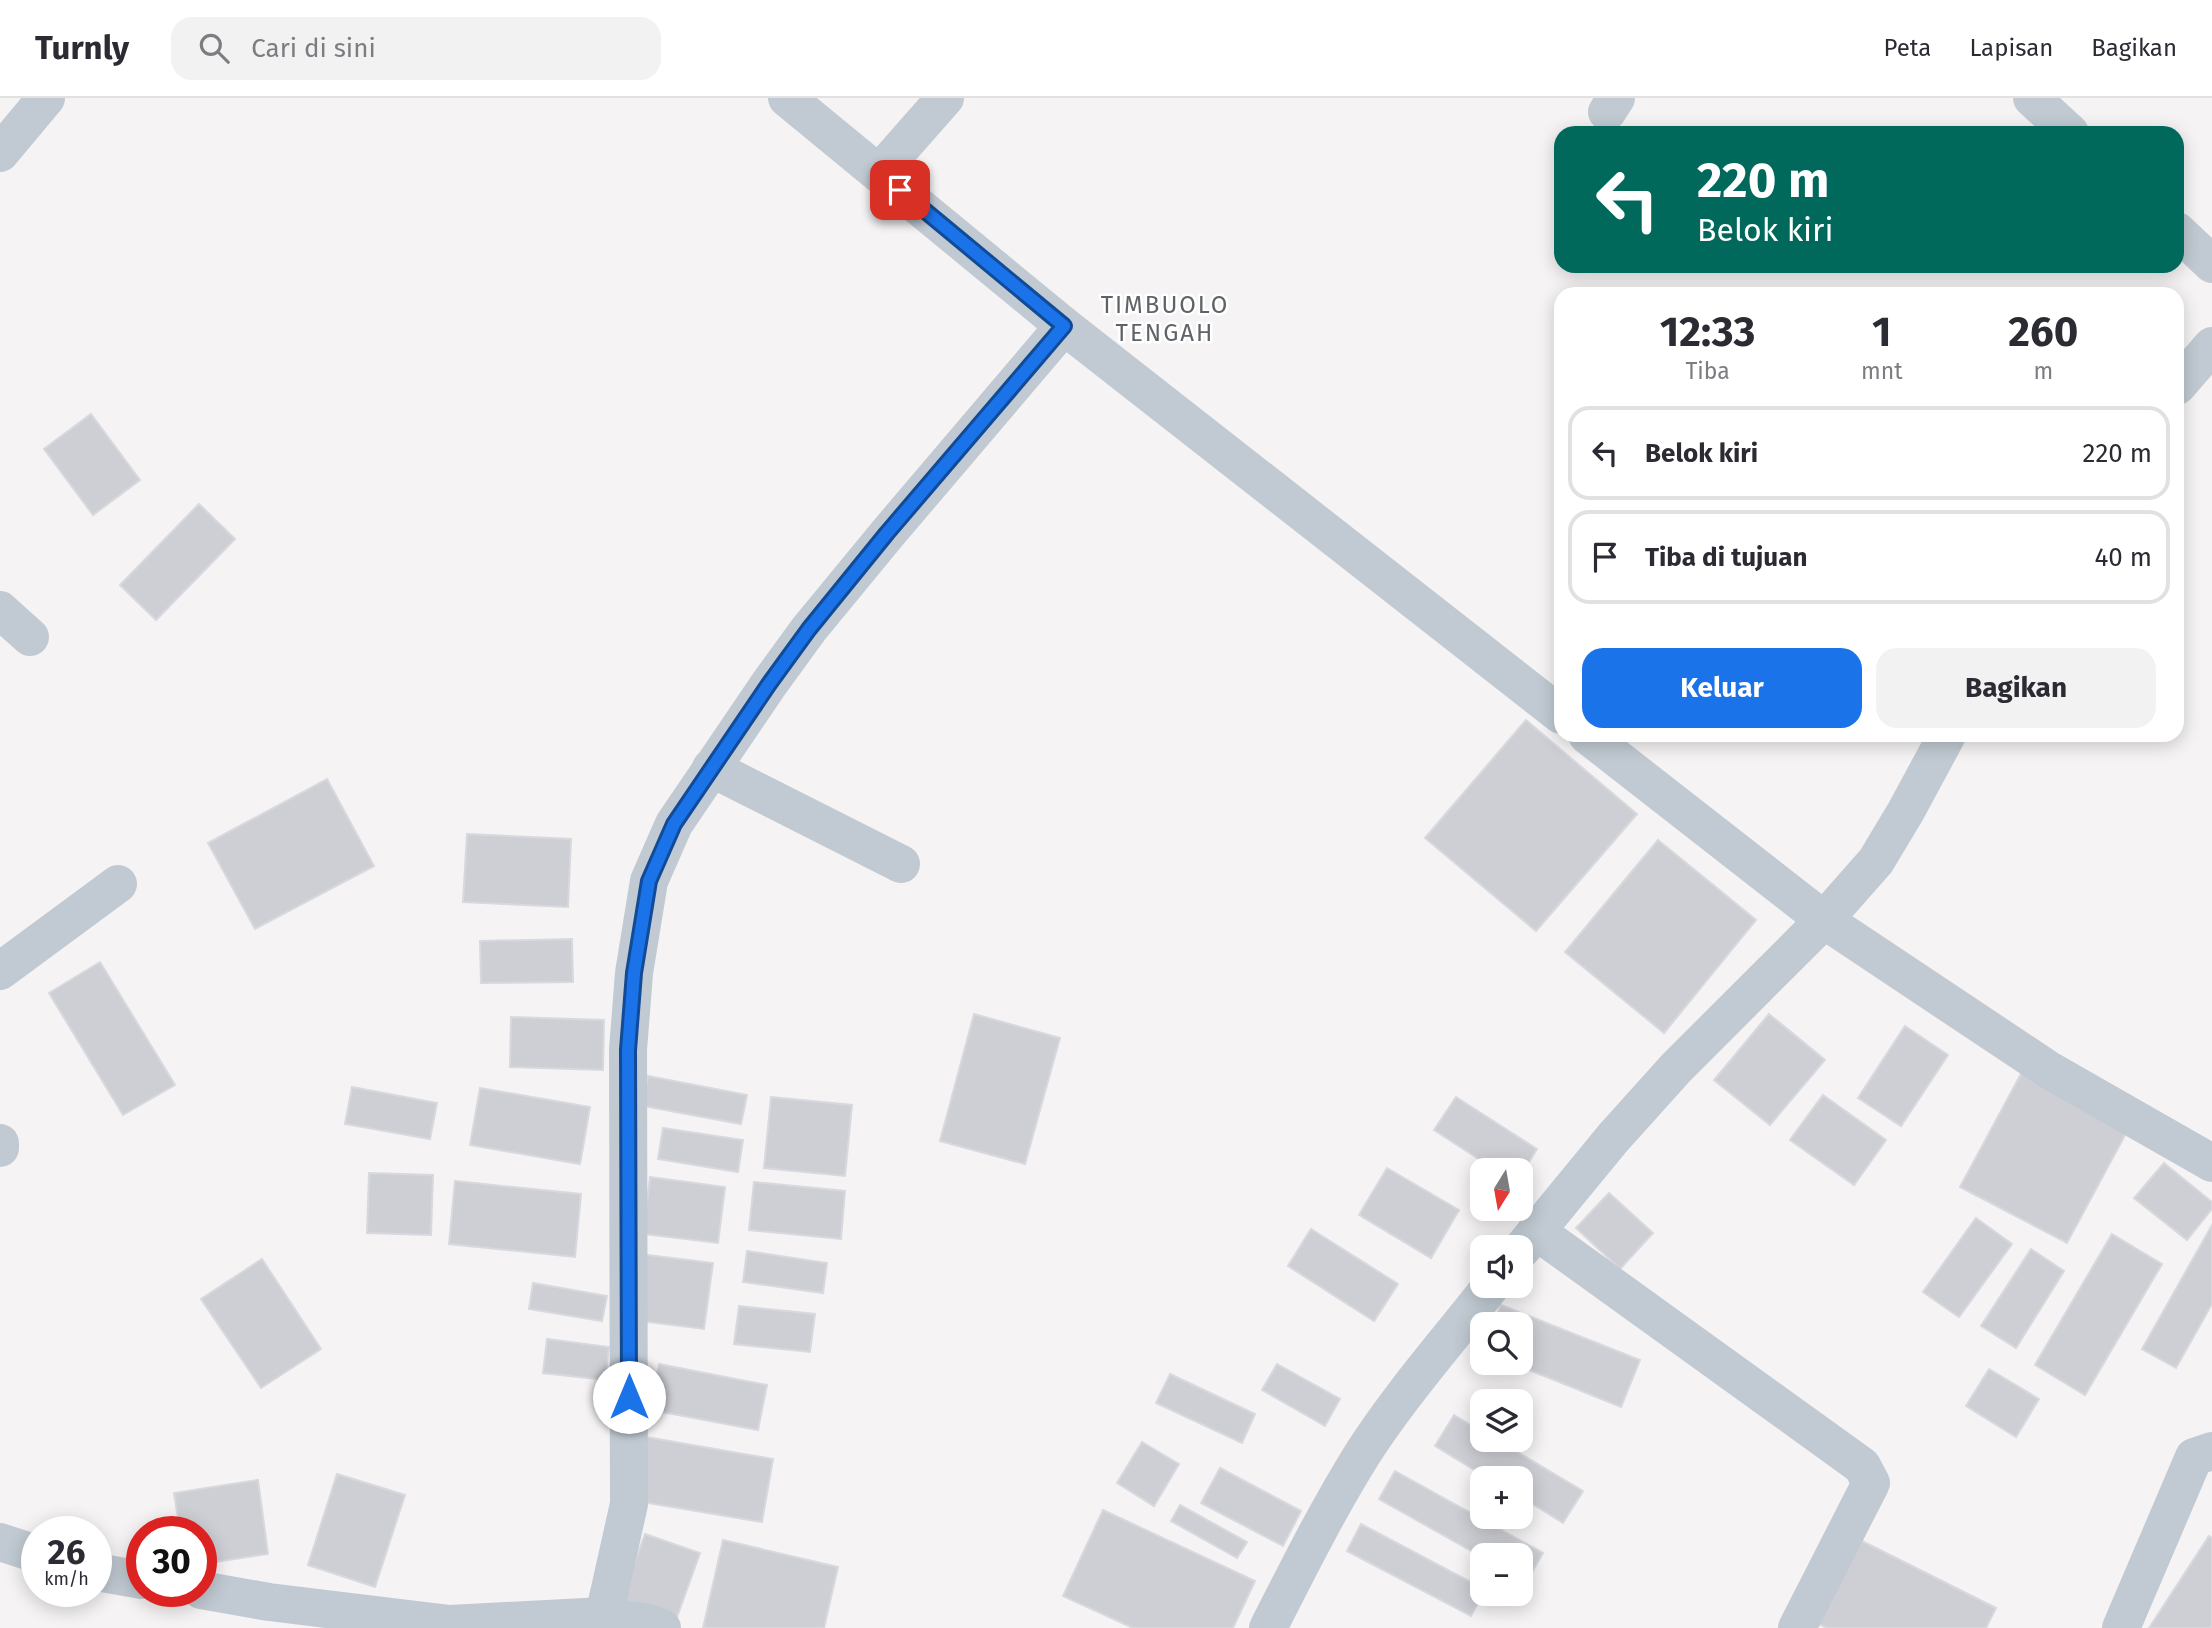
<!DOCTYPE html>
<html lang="id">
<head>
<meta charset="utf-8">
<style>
  :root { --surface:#fff; --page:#f2f2f3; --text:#2b2b33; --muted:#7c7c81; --line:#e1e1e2; --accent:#1a73e8 }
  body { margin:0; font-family:"Fira Sans",sans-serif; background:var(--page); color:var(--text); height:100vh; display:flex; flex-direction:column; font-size:26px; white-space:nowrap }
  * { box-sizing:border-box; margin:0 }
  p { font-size:23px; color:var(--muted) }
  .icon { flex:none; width:38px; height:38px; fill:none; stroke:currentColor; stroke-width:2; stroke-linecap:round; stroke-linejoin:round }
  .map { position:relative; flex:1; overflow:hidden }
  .sheet { position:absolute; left:1554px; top:189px; width:630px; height:455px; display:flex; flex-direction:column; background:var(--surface); border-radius:21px; box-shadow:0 4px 18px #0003 }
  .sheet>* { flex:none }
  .top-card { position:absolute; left:1554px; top:28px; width:630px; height:147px; border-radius:21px; box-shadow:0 4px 18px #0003; background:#00695c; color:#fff; overflow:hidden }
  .needle { width:46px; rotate:191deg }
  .controls { position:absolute; left:1470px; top:1060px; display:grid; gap:14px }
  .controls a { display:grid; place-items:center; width:63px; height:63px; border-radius:14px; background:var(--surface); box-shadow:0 4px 18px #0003; font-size:35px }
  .speed { position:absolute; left:21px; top:1418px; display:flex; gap:14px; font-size:35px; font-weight:700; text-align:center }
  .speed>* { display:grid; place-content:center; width:91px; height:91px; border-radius:50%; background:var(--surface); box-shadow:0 4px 18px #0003; line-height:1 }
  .speed small { font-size:18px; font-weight:400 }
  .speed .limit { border:10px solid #d22; background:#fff; color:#111 }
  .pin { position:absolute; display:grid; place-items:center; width:60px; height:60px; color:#fff; margin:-30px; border-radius:14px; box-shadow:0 4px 10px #0006 }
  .me { position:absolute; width:77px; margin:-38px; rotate:0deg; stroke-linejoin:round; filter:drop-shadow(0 0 5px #0008) }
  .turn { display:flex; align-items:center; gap:24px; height:147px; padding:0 28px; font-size:32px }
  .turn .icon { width:91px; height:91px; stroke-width:2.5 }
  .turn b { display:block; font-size:49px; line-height:60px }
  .eta { display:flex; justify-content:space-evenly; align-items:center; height:119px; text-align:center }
  .eta b { font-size:42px; font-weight:700; line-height:49px }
  .button { display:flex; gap:14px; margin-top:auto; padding:14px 28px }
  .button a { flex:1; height:80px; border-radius:21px; background:var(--accent); color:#fff; font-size:28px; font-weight:700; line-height:80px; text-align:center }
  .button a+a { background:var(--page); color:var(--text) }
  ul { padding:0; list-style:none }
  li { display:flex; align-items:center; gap:21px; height:94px; margin:0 14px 10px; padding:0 14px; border:4px solid var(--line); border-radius:21px }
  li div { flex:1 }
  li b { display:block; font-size:26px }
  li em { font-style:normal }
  header { display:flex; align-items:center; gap:42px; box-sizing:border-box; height:98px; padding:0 35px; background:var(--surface); border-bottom:2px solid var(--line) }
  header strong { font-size:33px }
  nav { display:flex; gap:38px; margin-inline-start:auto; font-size:24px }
  .search { width:490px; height:63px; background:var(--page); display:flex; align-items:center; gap:18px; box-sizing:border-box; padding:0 24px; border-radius:21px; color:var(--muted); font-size:26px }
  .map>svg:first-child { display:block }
  .building { fill:#cdcfd5; stroke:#d7d9de; stroke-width:2 }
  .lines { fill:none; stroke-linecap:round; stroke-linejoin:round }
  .minor { stroke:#c1cad2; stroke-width:38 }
  .route-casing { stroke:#114b97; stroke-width:18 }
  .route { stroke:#1a73e8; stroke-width:12 }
  .labels { text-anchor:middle; stroke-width:5; stroke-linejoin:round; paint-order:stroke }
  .quarter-label { font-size:24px; letter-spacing:2px; fill:#5f6368; stroke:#fff }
</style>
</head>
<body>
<header>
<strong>Turnly</strong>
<div class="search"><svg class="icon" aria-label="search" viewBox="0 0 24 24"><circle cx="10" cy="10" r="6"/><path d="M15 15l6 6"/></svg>Cari di sini</div>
<nav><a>Peta</a><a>Lapisan</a><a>Bagikan</a></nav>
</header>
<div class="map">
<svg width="2212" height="1530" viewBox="0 0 2212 1530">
  <rect width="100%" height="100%" fill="#f5f3f3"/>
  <g class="building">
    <path d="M 91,316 L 140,382 L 93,417 L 44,351 Z"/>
    <path d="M 199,406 L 235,441 L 156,522 L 120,487 Z"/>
    <path d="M 1526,622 L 1637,716 L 1536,833 L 1425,740 Z"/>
    <path d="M 327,681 L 374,768 L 255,831 L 208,745 Z"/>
    <path d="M 467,736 L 571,741 L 568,809 L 463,804 Z"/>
    <path d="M 1658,742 L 1756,822 L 1664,935 L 1565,854 Z"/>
    <path d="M 572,841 L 573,884 L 481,885 L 480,843 Z"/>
    <path d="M 100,864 L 175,987 L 123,1017 L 49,895 Z"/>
    <path d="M 974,916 L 1060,940 L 1025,1066 L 940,1043 Z"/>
    <path d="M 1769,916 L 1825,962 L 1770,1027 L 1714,982 Z"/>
    <path d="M 511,919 L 604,922 L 603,972 L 510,969 Z"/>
    <path d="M 1905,928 L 1948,957 L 1901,1028 L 1858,1000 Z"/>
    <path d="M 2023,972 L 2130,1028 L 2067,1145 L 1960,1089 Z"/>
    <path d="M 648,978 L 747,997 L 741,1026 L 643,1008 Z"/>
    <path d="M 352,989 L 437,1005 L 430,1041 L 345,1026 Z"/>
    <path d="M 480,990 L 590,1009 L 580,1066 L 470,1047 Z"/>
    <path d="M 1823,997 L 1886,1042 L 1854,1087 L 1790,1042 Z"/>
    <path d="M 771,999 L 852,1007 L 845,1078 L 764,1070 Z"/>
    <path d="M 1456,999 L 1537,1051 L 1521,1077 L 1521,1073 L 1497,1073 L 1434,1032 Z"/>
    <path d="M 663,1030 L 743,1042 L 738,1074 L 658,1061 Z"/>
    <path d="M 2164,1065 L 2212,1104 L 2212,1111 L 2187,1142 L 2134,1100 Z"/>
    <path d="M 1387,1070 L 1459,1112 L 1431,1160 L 1359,1117 Z"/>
    <path d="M 369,1075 L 433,1077 L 431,1137 L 367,1135 Z"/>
    <path d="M 650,1079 L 725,1089 L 718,1145 L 643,1136 Z"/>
    <path d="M 455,1083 L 581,1096 L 575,1159 L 449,1146 Z"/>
    <path d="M 754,1084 L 845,1093 L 841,1141 L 749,1132 Z"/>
    <path d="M 1609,1095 L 1653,1135 L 1620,1171 L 1576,1130 Z"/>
    <path d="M 1976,1120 L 2012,1146 L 1959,1219 L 1923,1194 Z"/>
    <path d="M 2212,1127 L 2212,1206 L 2176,1270 L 2142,1251 Z"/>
    <path d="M 1311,1131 L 1398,1186 L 1374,1223 L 1288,1168 Z"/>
    <path d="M 2112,1136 L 2162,1166 L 2085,1297 L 2035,1267 Z"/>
    <path d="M 2031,1151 L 2064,1173 L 2016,1250 L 1981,1228 Z"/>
    <path d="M 747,1153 L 827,1165 L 823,1195 L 743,1184 Z"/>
    <path d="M 640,1156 L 713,1165 L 704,1231 L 632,1222 Z"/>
    <path d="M 262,1161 L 321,1251 L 261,1290 L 201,1201 Z"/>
    <path d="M 533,1185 L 607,1198 L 602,1223 L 529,1211 Z"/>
    <path d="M 1501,1207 L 1640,1262 L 1621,1309 L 1512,1265 L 1521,1265 L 1521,1227 L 1492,1227 Z"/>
    <path d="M 739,1208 L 815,1216 L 810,1254 L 734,1246 Z"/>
    <path d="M 547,1241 L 609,1249 L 605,1282 L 543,1275 Z"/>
    <path d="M 659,1266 L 767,1287 L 758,1332 L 651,1312 Z"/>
    <path d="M 1277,1266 L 1340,1301 L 1325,1328 L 1262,1292 Z"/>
    <path d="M 1989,1271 L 2039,1301 L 2016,1339 L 1966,1308 Z"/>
    <path d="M 1170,1276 L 1255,1316 L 1242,1345 L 1156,1305 Z"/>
    <path d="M 1454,1317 L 1482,1334 L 1482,1342 L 1497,1342 L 1583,1393 L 1563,1425 L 1521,1399 L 1521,1381 L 1489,1381 L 1435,1348 Z"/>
    <path d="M 646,1339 L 773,1361 L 762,1424 L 636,1403 Z"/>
    <path d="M 1142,1344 L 1179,1366 L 1154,1408 L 1117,1385 Z"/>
    <path d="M 1220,1370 L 1301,1413 L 1283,1448 L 1201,1405 Z"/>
    <path d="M 1395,1373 L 1543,1455 L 1527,1483 L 1521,1480 L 1521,1458 L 1482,1459 L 1379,1401 Z"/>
    <path d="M 337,1376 L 405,1397 L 375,1489 L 308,1467 Z"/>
    <path d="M 258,1382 L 268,1456 L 201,1466 L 201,1433 L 180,1433 L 174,1395 Z"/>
    <path d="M 1180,1407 L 1247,1444 L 1237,1460 L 1171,1423 Z"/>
    <path d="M 1103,1412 L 1255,1483 L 1233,1530 L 1133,1530 L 1063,1498 Z"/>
    <path d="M 1361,1426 L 1482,1490 L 1483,1496 L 1471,1518 L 1347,1453 Z"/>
    <path d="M 645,1436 L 700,1455 L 676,1522 L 621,1503 Z"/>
    <path d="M 2209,1438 L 2212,1440 L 2212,1530 L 2149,1530 Z"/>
    <path d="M 1854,1439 L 1996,1510 L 1986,1530 L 1827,1530 L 1812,1523 Z"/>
    <path d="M 723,1442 L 838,1469 L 824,1530 L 703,1530 Z"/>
  </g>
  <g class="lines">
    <g class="minor">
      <path d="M 787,0 L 1064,228 L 1561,617"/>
      <path d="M 2032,0 L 2070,35"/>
      <path d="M 1607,14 L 1616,0"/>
      <path d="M 0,55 L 46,0"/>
      <path d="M 879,75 L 945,0"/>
      <path d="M 2177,133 L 2212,166"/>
      <path d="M 2177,288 L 2212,248"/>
      <path d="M 0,512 L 30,539"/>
      <path d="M 1587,637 L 1824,822 L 2049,972 L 2212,1065"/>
      <path d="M 711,670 L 901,766"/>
      <path d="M 0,873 L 118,786"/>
      <path d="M 0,1045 L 0,1050"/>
      <path d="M 1536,1133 L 1862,1368 L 1871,1385 L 1797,1530"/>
      <path d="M 1521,1152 L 1613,1040 L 1676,970 L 1824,822 L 1876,763 L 1906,713 L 1947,637"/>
      <path d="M 0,1444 L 37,1456"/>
      <path d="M 96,1474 L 142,1482"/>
      <path d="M 201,1492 L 269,1504 L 450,1526 L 604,1518 L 649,1525 L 662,1530"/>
      <path d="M 604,1518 L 629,1406 L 628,952 L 634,875 L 649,783 L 674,726 L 769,586 L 809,531 L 888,435 L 1064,228"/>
      <path d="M 1268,1530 C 1298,1471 1328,1411 1363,1355 C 1401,1296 1448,1243 1491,1188"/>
      <path d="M 2121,1530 L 2194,1359 L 2212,1353"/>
    </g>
  </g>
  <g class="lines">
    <g class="route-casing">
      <path id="route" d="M 629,1299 L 628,952 L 634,875 L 649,783 L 674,726 L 769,586 L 809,531 L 887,435 L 1064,228 L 900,92"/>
    </g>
    <use href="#route" class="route"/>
  </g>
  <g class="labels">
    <g class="quarter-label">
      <text x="1165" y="215">TIMBUOLO<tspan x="1165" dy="28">TENGAH</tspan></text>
    </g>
  </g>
</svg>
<div class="controls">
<a><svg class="needle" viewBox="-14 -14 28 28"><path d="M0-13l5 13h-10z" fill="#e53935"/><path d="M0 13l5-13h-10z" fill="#7c7c81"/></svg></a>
<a><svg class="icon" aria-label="sound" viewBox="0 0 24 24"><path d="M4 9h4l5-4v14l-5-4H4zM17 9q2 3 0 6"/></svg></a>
<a><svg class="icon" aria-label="search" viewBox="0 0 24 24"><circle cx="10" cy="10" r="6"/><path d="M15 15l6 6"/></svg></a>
<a><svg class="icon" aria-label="layers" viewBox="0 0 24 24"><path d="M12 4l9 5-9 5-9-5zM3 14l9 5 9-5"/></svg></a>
<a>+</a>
<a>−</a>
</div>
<div class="speed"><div>26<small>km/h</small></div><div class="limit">30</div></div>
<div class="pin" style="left:900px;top:92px;background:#d93025"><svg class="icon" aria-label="arrive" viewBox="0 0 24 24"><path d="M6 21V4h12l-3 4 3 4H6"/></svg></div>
<svg class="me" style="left:629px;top:1299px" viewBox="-20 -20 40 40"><circle r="19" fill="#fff"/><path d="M0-13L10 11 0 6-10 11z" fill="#1a73e8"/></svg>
<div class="top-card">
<div class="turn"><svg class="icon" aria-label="left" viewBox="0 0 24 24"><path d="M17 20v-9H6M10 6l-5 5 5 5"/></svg><div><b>220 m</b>Belok kiri</div></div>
</div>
<section class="sheet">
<div class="eta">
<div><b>12:33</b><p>Tiba</p></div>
<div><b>1</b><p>mnt</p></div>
<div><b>260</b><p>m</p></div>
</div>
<ul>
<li><svg class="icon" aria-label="left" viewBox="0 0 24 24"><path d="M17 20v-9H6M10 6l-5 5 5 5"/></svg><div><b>Belok kiri</b></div><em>220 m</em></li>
<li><svg class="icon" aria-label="arrive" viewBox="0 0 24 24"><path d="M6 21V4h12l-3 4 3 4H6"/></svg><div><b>Tiba di tujuan</b></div><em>40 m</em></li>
</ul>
<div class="button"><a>Keluar</a><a>Bagikan</a></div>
</section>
</div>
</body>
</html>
